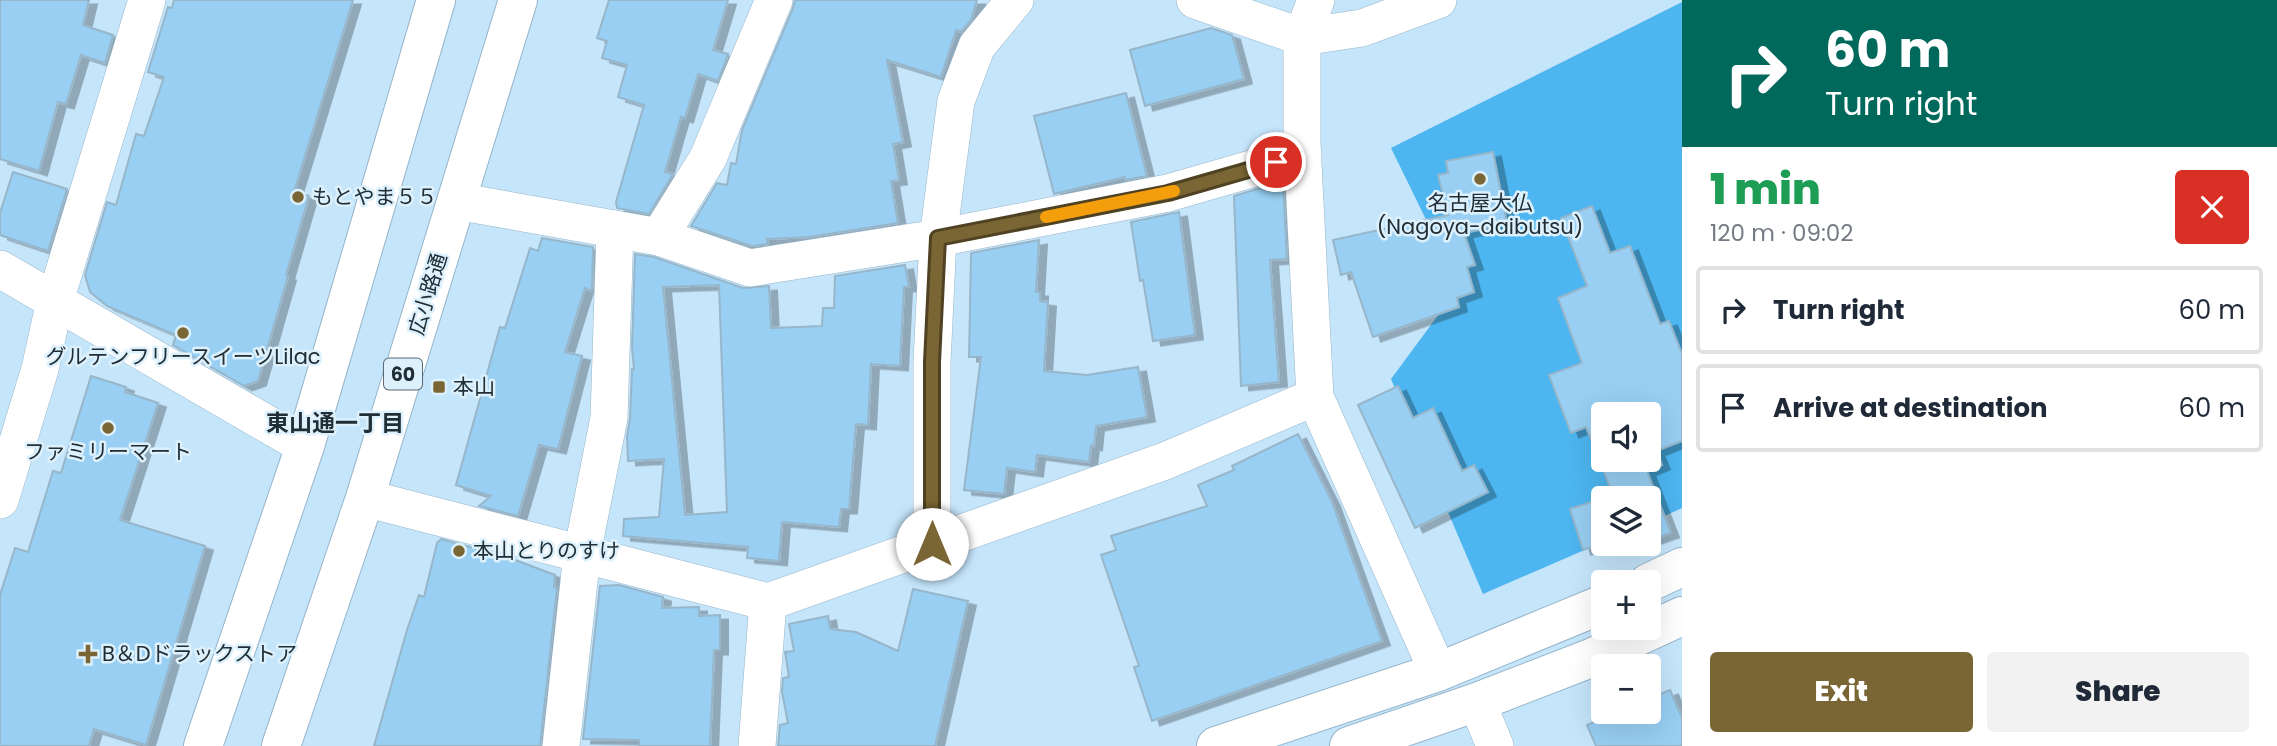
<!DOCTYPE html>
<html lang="en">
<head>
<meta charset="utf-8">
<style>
  :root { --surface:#fff; --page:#f2f2f3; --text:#1f2937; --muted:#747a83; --line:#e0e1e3; --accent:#7a6534 }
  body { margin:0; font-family:Poppins,"Noto Sans JP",sans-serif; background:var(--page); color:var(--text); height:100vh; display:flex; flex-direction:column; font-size:26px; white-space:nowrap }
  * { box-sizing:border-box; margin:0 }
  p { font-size:23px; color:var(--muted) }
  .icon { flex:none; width:38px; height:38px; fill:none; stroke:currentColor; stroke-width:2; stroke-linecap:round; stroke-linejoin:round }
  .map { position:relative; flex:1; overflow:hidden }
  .panel { display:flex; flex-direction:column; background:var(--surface); width:595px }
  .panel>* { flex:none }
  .top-card { background:#00695c; color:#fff; overflow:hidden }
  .buttons { position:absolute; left:1591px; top:402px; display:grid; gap:14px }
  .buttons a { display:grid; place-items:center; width:70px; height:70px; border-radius:7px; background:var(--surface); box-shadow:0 7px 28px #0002; font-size:35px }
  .pin { position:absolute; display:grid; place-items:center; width:60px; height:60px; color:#fff; margin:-30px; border:4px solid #fff; border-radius:50%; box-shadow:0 2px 7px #0007 }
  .me { position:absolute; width:77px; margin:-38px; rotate:0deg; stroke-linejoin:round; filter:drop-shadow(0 0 5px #0008) }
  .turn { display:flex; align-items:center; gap:24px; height:147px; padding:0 28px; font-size:32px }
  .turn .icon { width:91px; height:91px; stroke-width:2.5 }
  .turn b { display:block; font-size:49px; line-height:60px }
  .round { display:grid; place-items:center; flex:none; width:74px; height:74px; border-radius:7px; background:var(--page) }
  .summary { display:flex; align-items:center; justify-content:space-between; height:119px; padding:0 28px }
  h1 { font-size:42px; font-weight:800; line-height:52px; color:#1e9e55 }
  .primary-button { display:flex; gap:14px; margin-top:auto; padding:14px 28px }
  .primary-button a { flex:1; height:80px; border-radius:7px; background:var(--accent); color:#fff; font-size:28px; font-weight:800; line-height:80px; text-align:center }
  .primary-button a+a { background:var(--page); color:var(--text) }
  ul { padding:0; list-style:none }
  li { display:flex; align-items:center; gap:21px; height:88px; margin:0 14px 10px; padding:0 14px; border:4px solid var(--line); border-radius:7px }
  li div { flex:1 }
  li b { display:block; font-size:26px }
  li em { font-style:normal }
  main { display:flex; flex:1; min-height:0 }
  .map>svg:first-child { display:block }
  .forest { fill:#4db5ef; fill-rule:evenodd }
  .building { fill:#98cff3; stroke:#97b6ca; stroke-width:2; fill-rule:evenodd; filter:url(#shadow) }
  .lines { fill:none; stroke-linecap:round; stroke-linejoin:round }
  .street-casing { stroke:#96b5ca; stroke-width:38 }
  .secondary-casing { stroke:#96b5ca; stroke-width:40 }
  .primary-casing { stroke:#96b5ca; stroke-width:40 }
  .street { stroke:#fff; stroke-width:37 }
  .secondary { stroke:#fff; stroke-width:38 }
  .primary { stroke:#fff; stroke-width:38 }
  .route-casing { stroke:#4f4222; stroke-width:18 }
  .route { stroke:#7a6534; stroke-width:12 }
  .slow { stroke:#f59e0b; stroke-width:12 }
  .poi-dot { fill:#7a6534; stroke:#ddf1fd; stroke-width:2.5 }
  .labels { text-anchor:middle; stroke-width:5; stroke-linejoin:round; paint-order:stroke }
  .shield { fill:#ddf1fd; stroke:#596872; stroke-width:2 }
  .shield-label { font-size:19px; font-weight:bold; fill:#212e36 }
  .poi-label { font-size:21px; fill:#212e36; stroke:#ddf1fd; text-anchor:start }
  .street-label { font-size:21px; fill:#212e36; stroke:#ddf1fd }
  .neighbourhood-label { font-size:23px; font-weight:bold; fill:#212e36; stroke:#ddf1fd }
</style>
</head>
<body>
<main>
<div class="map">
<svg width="1682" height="746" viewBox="0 0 1682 746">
  <defs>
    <filter id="shadow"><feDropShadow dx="8" dy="4.5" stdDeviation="0" flood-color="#0004"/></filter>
  </defs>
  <rect width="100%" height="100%" fill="#c5e5fb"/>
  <path class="forest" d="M 1682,2 L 1682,508 L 1649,523 L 1648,499 L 1603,499 L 1603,542 L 1483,594 L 1391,379 L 1459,287 L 1391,148 ZM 1603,415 L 1648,415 L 1648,460 L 1603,460 Z"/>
  <g class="building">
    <path d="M 0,0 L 89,0 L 83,25 L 113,35 L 105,63 L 81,55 L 66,104 L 58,102 L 39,171 L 0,159 Z"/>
    <path d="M 174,0 L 353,0 L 294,192 L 309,196 L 286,275 L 288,276 L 258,381 L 244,386 L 173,345 L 176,335 L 107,306 L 90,292 L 85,275 L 107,202 L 116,205 L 136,134 L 144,136 L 164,77 L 148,72 L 168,7 L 172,8 Z"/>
    <path d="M 609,0 L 728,0 L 713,50 L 728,54 L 718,81 L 698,74 L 685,118 L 681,117 L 665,172 L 673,174 L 649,214 L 617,208 L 616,202 L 644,105 L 618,97 L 627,65 L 602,58 L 607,41 L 597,38 Z"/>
    <path d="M 795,0 L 977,0 L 971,20 L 961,32 L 956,30 L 941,77 L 887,60 L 903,142 L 893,144 L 899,180 L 891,181 L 898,223 L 809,237 L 767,239 L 768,244 L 752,246 L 691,226 L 717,183 L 727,185 L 731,163 L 736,164 L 742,130 L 793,8 Z"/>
    <path d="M 1211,28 L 1232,35 L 1244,79 L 1145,106 L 1130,50 Z"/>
    <path d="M 1126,93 L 1147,176 L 1125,180 L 1125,177 L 1054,194 L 1034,116 Z"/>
    <path d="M 1493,152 L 1507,224 L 1464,233 L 1475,265 L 1467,267 L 1474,292 L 1457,298 L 1459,307 L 1373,337 L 1351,272 L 1341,275 L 1333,240 L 1448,215 L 1438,175 L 1448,173 L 1446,161 Z"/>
    <path d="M 13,172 L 67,189 L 48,251 L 0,235 L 0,213 Z"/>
    <path d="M 1280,182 L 1280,186 L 1283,187 L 1287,259 L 1270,260 L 1279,382 L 1241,386 L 1234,196 Z"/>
    <path d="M 1592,206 L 1610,253 L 1630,246 L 1660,324 L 1669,321 L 1682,354 L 1682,441 L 1656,451 L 1662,465 L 1647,471 L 1671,533 L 1648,541 L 1648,499 L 1603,499 L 1603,543 L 1583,550 L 1570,509 L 1613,495 L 1586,427 L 1571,433 L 1549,375 L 1582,363 L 1558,298 L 1587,286 L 1561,218 ZM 1603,415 L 1648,415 L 1648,460 L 1603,460 Z"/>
    <path d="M 1179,212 L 1195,335 L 1153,341 L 1143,280 L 1140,281 L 1131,222 Z"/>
    <path d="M 542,238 L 593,247 L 592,291 L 585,288 L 565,352 L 582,356 L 558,449 L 539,445 L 518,516 L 479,506 L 491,496 L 456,485 L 500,327 L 505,328 L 530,248 L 538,251 Z"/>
    <path d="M 1039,240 L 1036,292 L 1040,292 L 1040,301 L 1048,302 L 1044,371 L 1087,375 L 1138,367 L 1147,417 L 1096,426 L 1094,446 L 1091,445 L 1089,462 L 1037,455 L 1035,472 L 1007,468 L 1004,494 L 964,490 L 981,357 L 969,357 L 971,253 Z"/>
    <path d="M 635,254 L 654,257 L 743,288 L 769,286 L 771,328 L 822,326 L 823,308 L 834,308 L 835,276 L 905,265 L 909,287 L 904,287 L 900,366 L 871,364 L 868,425 L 856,424 L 849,509 L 841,509 L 839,527 L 782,522 L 779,561 L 747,558 L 748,547 L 623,536 L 624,519 L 659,517 L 664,459 L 628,461 L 627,436 L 630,419 L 632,369 L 634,369 L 632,348 ZM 719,285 L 727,512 L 685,515 L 663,287 Z"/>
    <path d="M 91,376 L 126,387 L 125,392 L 158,403 L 120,520 L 205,546 L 146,745 L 94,729 L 89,746 L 0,746 L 0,595 L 15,548 L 28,552 L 53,471 L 61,473 Z"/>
    <path d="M 1398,386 L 1413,418 L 1433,408 L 1462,471 L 1474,465 L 1488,492 L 1415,528 L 1358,405 Z"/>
    <path d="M 1298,434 L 1332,502 L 1382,641 L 1152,721 L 1134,667 L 1139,666 L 1101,555 L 1116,550 L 1111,536 L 1207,506 L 1198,485 L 1234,470 L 1232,466 Z"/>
    <path d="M 441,539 L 485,551 L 485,553 L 518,561 L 555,575 L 554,587 L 557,587 L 540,746 L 374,746 L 407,630 L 419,595 L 424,597 L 437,543 Z"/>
    <path d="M 619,585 L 663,597 L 662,608 L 699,607 L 699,616 L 720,615 L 720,650 L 714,650 L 710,746 L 639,746 L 639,740 L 583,739 L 600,586 Z"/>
    <path d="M 913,589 L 968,601 L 935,746 L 778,746 L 780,725 L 788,723 L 782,692 L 783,678 L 789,677 L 785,652 L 794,651 L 789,624 L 828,616 L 830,629 L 856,632 L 898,651 Z"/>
    <path d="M 1670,690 L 1682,718 L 1682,746 L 1596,746 L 1587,725 L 1617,712 L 1648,712 L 1648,699 Z"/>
  </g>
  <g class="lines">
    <g class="street-casing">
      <g id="street">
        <path d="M 1195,0 L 1302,37 L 1362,28 L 1438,0"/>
        <path d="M 1316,0 L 1302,37 L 1302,144 L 1315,397 L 1438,672"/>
        <path d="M 456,201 L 659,237 L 750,268 L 938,238 L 1168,193 L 1303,154"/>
        <path d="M 659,237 L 708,158 L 774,0"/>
        <path d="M 0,269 L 305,446"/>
        <path d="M 365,498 L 768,602 L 1165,461 L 1315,397"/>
        <path d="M 0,500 L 40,369 L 55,301 L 147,0"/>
        <path d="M 932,544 L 932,362 L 938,238 L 956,101 L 977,46 L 1015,0"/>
        <path d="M 1477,702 L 1495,746"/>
        <path d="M 561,746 L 582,554 L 609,418 L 615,229"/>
        <path d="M 757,746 L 768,602"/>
      </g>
    </g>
    <g class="secondary-casing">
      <g id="secondary">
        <path d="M 1648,583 L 1682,567"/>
        <path d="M 1216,746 L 1438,672 L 1603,604"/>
        <path d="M 1349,746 L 1477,702 L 1591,658 L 1682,616"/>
      </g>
    </g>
    <g class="primary-casing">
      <g id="primary">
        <path d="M 203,746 L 305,446 L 436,0"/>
        <path d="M 281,746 L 365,498 L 518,0"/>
      </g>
    </g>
    <use href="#street" class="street"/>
    <use href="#secondary" class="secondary"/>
    <use href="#primary" class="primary"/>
  </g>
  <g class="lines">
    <g class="route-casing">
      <path id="route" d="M 932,544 L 932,362 L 938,238 L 1168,193 L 1276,162"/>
    </g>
    <use href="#route" class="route"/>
    <path class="slow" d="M 1046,217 L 1174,191"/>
  </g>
  <g class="poi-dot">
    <circle cx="1480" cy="179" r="7"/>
    <circle cx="298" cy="197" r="7"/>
    <circle cx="183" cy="333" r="7"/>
    <rect x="432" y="380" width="14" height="14" rx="3.5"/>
    <circle cx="108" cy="428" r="7"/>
    <circle cx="459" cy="551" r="7"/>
    <path d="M84.5 643.5h7v7h7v7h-7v7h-7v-7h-7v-7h7z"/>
  </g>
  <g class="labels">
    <rect class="shield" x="384" y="358.5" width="38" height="31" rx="5"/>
    <g class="shield-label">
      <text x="403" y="381">60</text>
    </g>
    <g class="poi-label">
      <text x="312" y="204">もとやま５５</text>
      <text x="1480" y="210" text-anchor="middle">名古屋大仏<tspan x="1480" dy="24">(Nagoya-daibutsu)</tspan></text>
      <text x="183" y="364" text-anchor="middle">グルテンフリースイーツLilac</text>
      <text x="453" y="394">本山</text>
      <text x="108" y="459" text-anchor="middle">ファミリーマート</text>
      <text x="473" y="558">本山とりのすけ</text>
      <text x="102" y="661">B＆Dドラックストア</text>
    </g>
    <g class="street-label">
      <text transform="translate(428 294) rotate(-73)" y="7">広小路通</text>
    </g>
    <g class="neighbourhood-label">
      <text x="335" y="431">東山通一丁目</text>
    </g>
  </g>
</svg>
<div class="buttons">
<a><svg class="icon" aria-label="sound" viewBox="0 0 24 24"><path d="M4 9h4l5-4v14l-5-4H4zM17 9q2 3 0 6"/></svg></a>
<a><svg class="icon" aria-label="layers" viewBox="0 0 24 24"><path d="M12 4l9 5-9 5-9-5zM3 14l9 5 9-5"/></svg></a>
<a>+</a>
<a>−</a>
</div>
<div class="pin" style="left:1276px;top:162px;background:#d93025"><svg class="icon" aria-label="arrive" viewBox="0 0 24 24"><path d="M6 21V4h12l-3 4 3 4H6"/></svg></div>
<svg class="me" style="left:932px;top:544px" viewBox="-20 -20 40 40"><circle r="19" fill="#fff"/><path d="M0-13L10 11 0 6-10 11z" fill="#7a6534"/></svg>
</div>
<section class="panel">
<div class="top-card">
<div class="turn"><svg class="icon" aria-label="right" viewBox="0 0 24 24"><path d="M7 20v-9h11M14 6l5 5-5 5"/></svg><div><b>60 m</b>Turn right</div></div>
</div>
<div class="summary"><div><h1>1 min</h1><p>120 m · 09:02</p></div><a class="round" style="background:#d93025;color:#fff"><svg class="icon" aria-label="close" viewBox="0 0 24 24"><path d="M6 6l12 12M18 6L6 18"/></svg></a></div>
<ul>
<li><svg class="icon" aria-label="right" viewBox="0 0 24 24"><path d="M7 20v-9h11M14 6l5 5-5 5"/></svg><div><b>Turn right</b></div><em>60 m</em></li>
<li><svg class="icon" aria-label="arrive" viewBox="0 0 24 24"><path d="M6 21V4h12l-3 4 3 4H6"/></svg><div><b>Arrive at destination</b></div><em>60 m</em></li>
</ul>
<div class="primary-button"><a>Exit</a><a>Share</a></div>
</section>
</main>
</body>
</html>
